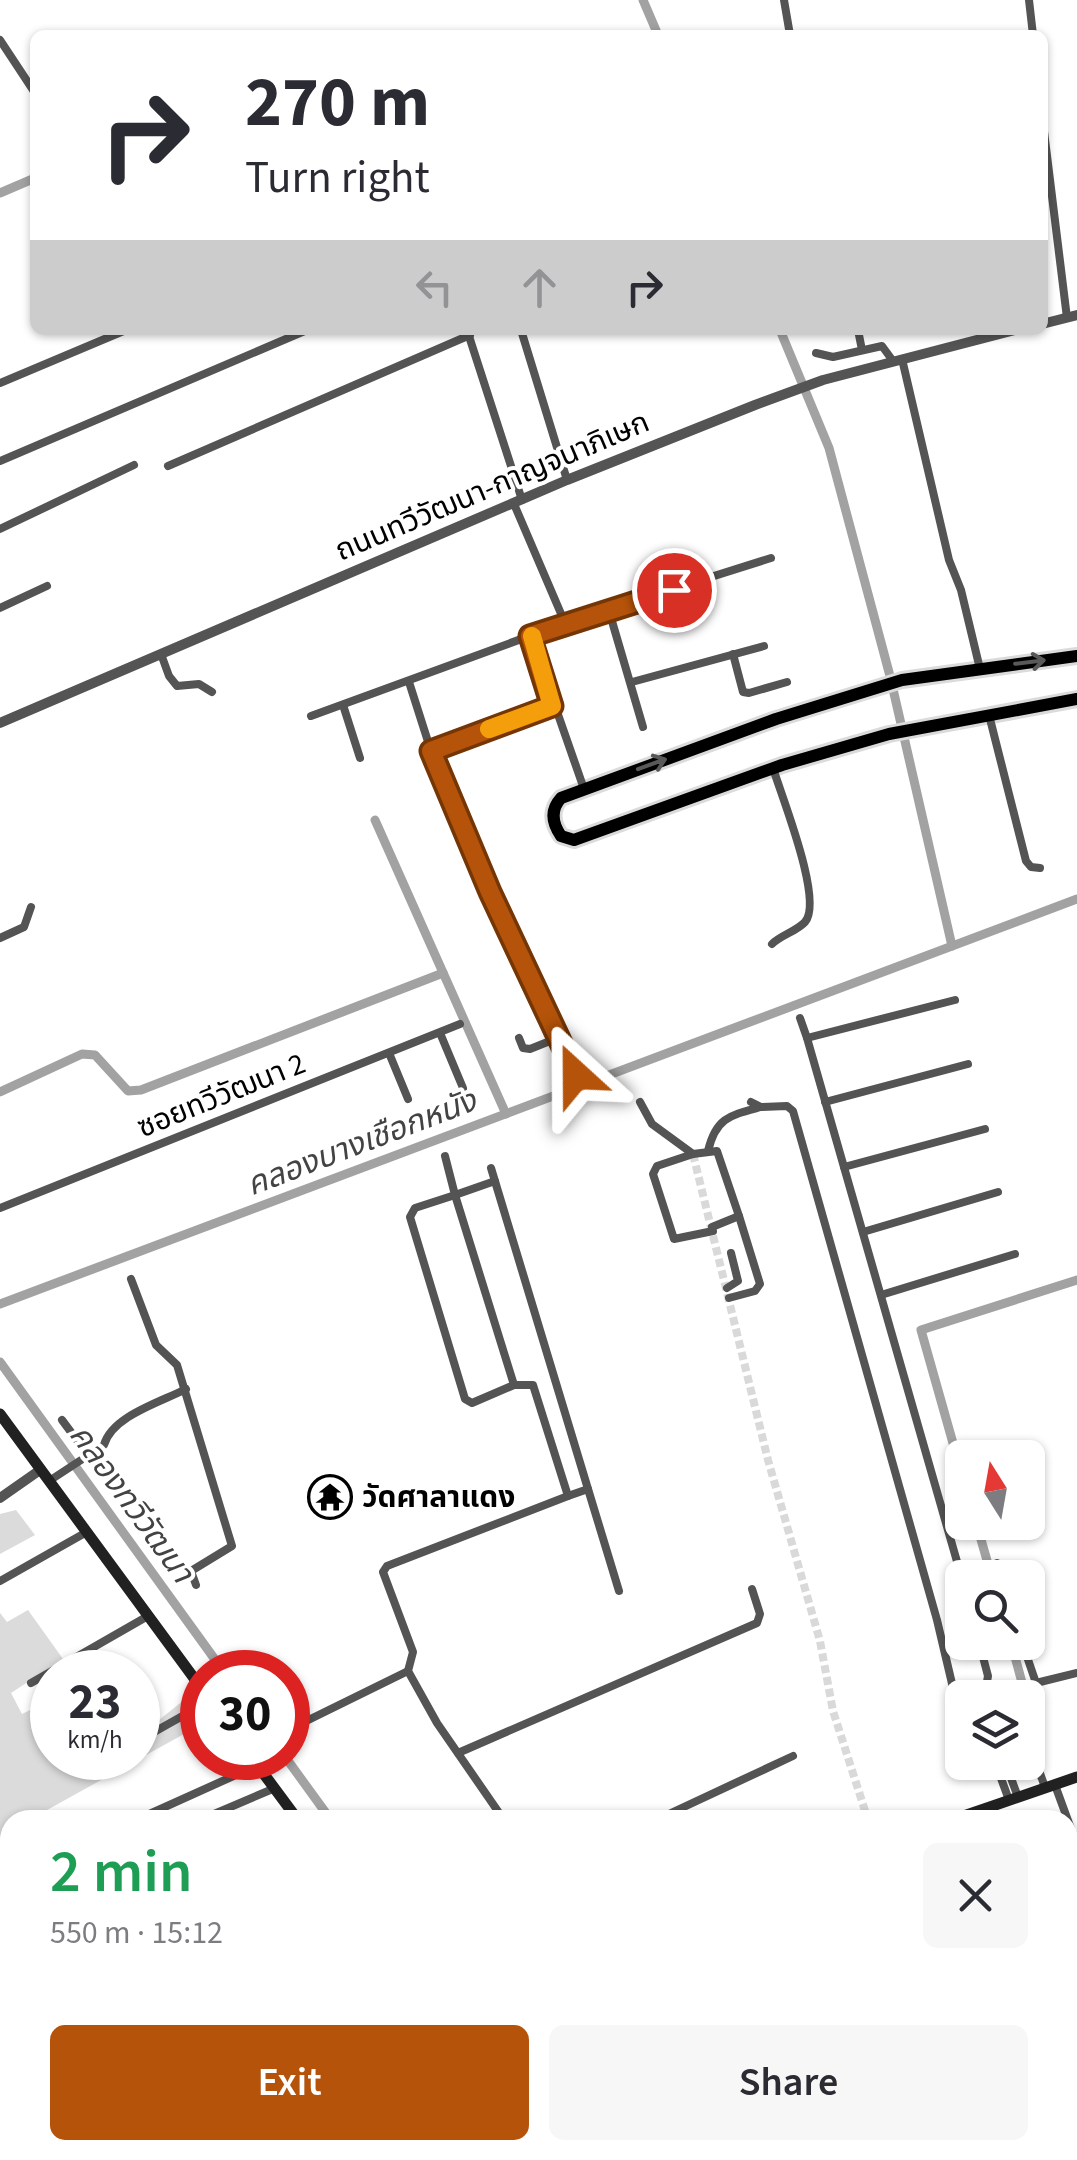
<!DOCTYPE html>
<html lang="en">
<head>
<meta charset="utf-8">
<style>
  :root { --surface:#fff; --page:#f7f7f7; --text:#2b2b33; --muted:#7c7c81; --accent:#b45309 }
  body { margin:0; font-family:"Source Sans 3","Noto Sans Thai",sans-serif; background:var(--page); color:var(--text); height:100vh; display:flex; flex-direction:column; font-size:38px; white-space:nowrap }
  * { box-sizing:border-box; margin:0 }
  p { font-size:32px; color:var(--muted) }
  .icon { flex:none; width:55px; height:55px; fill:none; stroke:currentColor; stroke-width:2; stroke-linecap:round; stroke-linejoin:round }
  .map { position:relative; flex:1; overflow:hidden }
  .side { position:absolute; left:0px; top:1810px; width:1078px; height:350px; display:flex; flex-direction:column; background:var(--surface); border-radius:30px 30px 0 0; box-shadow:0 2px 8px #0004 }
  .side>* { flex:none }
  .top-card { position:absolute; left:30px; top:30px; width:1018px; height:305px; border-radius:15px; box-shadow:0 2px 8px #0004; background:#fff; color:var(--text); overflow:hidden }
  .needle { width:65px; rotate:349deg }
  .tools { position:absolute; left:945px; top:1440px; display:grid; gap:20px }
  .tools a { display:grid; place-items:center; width:100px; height:100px; border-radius:15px; background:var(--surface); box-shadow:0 2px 8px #0004; font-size:50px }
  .speed { position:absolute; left:30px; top:1650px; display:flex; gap:20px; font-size:50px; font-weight:700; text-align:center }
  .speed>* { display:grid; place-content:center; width:130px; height:130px; border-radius:50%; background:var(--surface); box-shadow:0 2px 8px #0004; line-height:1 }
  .speed small { font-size:25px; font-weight:400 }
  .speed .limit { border:15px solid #d22; background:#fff; color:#111 }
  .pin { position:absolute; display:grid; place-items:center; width:85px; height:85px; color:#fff; margin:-42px; border:5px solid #fff; border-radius:50%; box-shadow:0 2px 10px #0007 }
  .me { position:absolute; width:110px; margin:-55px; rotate:336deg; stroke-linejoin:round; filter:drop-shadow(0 0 8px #0008) }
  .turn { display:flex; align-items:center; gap:35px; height:210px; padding:0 50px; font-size:45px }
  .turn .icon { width:130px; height:130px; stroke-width:2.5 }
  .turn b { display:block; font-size:70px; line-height:85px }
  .lanes { display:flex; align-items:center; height:95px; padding:0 50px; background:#0003; justify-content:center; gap:50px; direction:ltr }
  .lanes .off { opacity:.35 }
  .round { display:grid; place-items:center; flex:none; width:105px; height:105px; border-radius:15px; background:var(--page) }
  .overview { display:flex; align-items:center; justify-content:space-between; height:170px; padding:0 50px }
  h1 { font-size:60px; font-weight:600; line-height:75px; color:#1e9e55 }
  .button { display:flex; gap:20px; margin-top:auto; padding:20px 50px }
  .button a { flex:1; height:115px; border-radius:15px; background:var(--accent); color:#fff; font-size:40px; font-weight:600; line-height:115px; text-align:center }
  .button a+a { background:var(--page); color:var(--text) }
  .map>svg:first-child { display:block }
  .green { fill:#dbdbdb }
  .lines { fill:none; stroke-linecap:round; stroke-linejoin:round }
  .canal { stroke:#a2a2a2; stroke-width:9 }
  .minor-tunnel { stroke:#d9d9d9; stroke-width:8; stroke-dasharray:8 4; stroke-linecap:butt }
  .primary-casing { stroke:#dbdbdb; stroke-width:18 }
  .minor { stroke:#545454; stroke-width:8 }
  .tertiary { stroke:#545454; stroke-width:10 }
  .secondary { stroke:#212121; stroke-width:11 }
  .primary { stroke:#000; stroke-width:12 }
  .oneway { stroke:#595959 }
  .route-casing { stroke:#753606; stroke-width:25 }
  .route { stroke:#b45309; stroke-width:18 }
  .slow { stroke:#f59e0b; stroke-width:18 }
  .labels { text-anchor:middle; stroke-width:8; stroke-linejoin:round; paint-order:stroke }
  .street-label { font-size:30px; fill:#000; stroke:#fff }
  .poi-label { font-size:30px; font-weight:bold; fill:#000; stroke:#fff; text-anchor:start }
  .water-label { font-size:32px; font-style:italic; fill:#434343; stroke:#fff }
</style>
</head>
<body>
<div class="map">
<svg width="1077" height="2160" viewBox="0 0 1077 2160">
  <rect width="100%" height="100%" fill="#fff"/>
  <g class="green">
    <path d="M 16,1510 L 35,1535 L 0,1554 L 0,1514 Z"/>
    <path d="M 28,1610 L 63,1659 L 11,1693 L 22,1714 L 52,1699 L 52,1758 L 138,1758 L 138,1685 L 159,1720 L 184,1700 L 202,1724 L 29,1820 L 10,1820 L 10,1831 L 0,1836 L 0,1613 L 7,1622 Z"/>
    <path d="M 1077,1988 L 1077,2160 L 610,2160 L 637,2150 L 1068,2150 L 1068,1992 Z"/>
    <path d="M 176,2150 L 256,2150 L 259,2160 L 132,2160 Z"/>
  </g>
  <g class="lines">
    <g class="canal">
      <path d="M 643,0 L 658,35"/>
      <path d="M 0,193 L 35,178"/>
      <path d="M 780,330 L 829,448 L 890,676 L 952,946"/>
      <path d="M 375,820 L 506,1114"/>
      <path d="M 0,1092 L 82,1054 L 95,1055 L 128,1091 L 141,1090 L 443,973"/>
      <path d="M 0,1304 L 1077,899"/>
      <path d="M 0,1362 L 224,1672"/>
      <path d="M 962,1475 L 921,1330 L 1077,1280"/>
      <path d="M 976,1522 L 992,1578"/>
      <path d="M 1011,1642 L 1024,1690"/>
      <path d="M 286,1758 L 331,1820"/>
      <path d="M 570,2150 L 577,2160"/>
    </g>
    <path class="minor-tunnel" d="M 693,1154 L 768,1460 L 820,1641 L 833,1711 L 868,1820"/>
    <g class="primary-casing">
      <path id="primary" d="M 1077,656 L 902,680 L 776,719 L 561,798 C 550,810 552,823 561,836 L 574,840 L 782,765 L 889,734 L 1077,699"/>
    </g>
    <g class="minor">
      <path d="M 784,0 L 790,35"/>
      <path d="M 1029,0 L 1033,35"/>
      <path d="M 0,40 L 35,93"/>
      <path d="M 1042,115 L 1067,318"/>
      <path d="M 467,330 L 522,500"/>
      <path d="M 521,330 L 567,480"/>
      <path d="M 858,330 L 862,350"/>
      <path d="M 816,353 L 833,357 L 882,346 L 893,361"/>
      <path d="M 902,359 L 949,560 L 961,590 L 980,669"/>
      <path d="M 0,383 L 126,330"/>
      <path d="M 0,461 L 307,330"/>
      <path d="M 168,466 L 470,335"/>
      <path d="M 514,504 L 565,623"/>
      <path d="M 0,529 L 134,465"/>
      <path d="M 0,608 L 47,586"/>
      <path d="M 609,611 L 643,727"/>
      <path d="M 531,637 L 584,789"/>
      <path d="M 161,654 L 169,676 L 177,686 L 199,684 L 212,692"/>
      <path d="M 733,654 L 743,692 L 749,693 L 787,682"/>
      <path d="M 409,682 L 431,751 L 490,892 L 576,1075"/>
      <path d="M 632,682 L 764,646"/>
      <path d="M 343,705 L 360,758"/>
      <path d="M 989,715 L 1026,861 L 1031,867 L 1040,868"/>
      <path d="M 311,716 L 565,623 L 771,558"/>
      <path d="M 431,751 L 552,706"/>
      <path d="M 0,938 L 24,927 L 31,907"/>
      <path d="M 772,944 C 781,935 797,931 805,922 C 824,901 781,795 773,768"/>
      <path d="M 955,1000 L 807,1038 L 962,1579"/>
      <path d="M 800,1018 L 807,1038"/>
      <path d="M 440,1033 L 463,1088"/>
      <path d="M 519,1038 L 523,1048 L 530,1049 L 560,1037"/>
      <path d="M 389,1053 L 408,1099"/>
      <path d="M 640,1102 L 652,1124 L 693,1154"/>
      <path d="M 751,1102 L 761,1107 L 787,1106 L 793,1111 L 937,1620 L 962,1726"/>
      <path d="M 825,1102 L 968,1064"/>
      <path d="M 708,1151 C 716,1117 731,1115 761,1107"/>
      <path d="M 445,1156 L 455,1195 L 415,1208 L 410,1217 L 465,1399 L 472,1403 L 514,1385 L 533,1385 L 568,1496 L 387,1566 L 383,1572 L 413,1652 L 408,1671 L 437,1723 L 504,1820"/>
      <path d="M 844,1167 L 985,1129"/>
      <path d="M 491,1168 L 588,1489 L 568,1496"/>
      <path d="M 495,1181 L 455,1195 L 514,1385"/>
      <path d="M 0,1208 L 460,1024"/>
      <path d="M 712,1227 L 739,1216 L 717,1151 L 693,1154 L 657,1166 L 653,1174 L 674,1239 L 713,1231"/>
      <path d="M 863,1232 L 998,1192"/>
      <path d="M 131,1279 L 156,1345 L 177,1365 L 232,1546 L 191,1571 L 196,1585"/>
      <path d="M 727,1288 L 738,1281 L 731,1253"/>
      <path d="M 881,1295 L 1015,1254"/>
      <path d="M 729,1298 L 755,1291 L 760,1284 L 739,1216"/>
      <path d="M 62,1420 L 88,1455"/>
      <path d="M 49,1481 L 104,1445 C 112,1416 161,1402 186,1389"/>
      <path d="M 588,1489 L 619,1591"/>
      <path d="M 997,1563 L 1002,1578"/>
      <path d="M 0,1581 L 85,1533"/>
      <path d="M 979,1642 L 988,1676 L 984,1698"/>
      <path d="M 1022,1642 L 1036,1683 L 1077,1673"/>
      <path d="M 31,1683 L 148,1616"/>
      <path d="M 288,1730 L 408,1671"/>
      <path d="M 147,1736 L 202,1705"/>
      <path d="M 1028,1741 L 1045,1787"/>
      <path d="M 458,1753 L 757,1623 L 760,1614 L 752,1589"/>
      <path d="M 995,1762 L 1009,1800"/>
      <path d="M 1005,1762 L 1018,1797"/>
      <path d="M 1055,1785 L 1077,1845"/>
      <path d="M 136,1820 L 258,1765"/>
      <path d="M 200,1820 L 275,1788"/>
      <path d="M 656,1820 L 793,1756"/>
      <path d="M 1068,1895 L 1077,1891"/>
      <path d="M 1068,1957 L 1077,1953"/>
      <path d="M 19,2160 L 59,2150"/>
      <path d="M 80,2160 L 121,2150"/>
    </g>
    <g class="tertiary">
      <path d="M 1042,324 L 1077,315"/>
      <path d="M 0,723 L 567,480 L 755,405 L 823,380 L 1015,330"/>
      <path d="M 0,1498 L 40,1470"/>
    </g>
    <g class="secondary">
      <path d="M 0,1414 L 202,1689"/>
      <path d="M 252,1758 L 298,1820"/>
      <path d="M 952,1820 L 1077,1777"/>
      <path d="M 533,2150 L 540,2160"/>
    </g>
    <use href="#primary" class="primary"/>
  </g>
  <defs><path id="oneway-shaft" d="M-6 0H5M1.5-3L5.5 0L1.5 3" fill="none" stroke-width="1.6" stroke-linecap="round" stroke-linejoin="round" transform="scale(2.5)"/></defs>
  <g class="oneway">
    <use href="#oneway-shaft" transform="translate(1030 662) rotate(-7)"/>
    <use href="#oneway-shaft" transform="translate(652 764) rotate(-20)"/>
  </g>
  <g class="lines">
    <g class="route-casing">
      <path id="route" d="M 576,1075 L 490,892 L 431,751 L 552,706 L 530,636 L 674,590"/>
    </g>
    <use href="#route" class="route"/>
    <path class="slow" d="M 489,729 L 552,706 L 532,636"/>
  </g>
  <defs>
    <g id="temple-ring" transform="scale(2.25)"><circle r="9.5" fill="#fff" stroke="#000" stroke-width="1.5"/><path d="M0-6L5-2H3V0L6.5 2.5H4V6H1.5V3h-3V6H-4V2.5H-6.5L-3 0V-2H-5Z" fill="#000"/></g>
  </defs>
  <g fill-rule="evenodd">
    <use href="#temple-ring" x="330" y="1497"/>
  </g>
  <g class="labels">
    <g class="street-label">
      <text transform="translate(492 486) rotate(-23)" y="10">ถนนทวีวัฒนา-กาญจนาภิเษก</text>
      <text transform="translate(221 1095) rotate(-22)" y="10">ซอยทวีวัฒนา 2</text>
    </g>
    <g class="poi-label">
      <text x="362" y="1507">วัดศาลาแดง</text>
    </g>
    <g class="water-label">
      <text transform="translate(361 1142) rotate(-21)" y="11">คลองบางเชือกหนัง</text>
      <text transform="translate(132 1503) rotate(54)" y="11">คลองทวีวัฒนา</text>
    </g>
  </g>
</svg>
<div class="tools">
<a><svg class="needle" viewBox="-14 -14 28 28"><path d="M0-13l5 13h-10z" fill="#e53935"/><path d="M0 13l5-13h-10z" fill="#7c7c81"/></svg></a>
<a><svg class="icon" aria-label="search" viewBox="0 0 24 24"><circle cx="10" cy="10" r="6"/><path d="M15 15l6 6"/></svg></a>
<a><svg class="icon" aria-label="layers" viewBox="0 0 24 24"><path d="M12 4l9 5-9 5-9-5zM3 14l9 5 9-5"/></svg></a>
</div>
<div class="speed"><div>23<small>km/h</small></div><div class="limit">30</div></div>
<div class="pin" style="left:674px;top:590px;background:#d93025"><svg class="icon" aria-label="arrive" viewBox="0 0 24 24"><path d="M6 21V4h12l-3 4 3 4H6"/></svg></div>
<svg class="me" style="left:576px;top:1075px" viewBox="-20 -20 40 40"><path d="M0-17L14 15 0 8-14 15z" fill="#b45309" stroke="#fff" stroke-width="4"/></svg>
<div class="top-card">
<div class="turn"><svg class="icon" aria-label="right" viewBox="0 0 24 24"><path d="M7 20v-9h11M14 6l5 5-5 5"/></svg><div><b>270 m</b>Turn right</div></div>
<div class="lanes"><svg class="icon off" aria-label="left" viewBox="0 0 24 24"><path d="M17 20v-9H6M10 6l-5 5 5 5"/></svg><svg class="icon off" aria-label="ahead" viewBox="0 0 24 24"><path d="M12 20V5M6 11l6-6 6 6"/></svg><svg class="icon" aria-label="right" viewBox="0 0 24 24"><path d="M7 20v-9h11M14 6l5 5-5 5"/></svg></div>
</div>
<section class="side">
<div class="overview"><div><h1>2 min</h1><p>550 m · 15:12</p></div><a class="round"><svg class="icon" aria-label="close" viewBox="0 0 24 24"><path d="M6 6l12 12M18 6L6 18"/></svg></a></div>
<div class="button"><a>Exit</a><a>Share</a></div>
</section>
</div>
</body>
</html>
